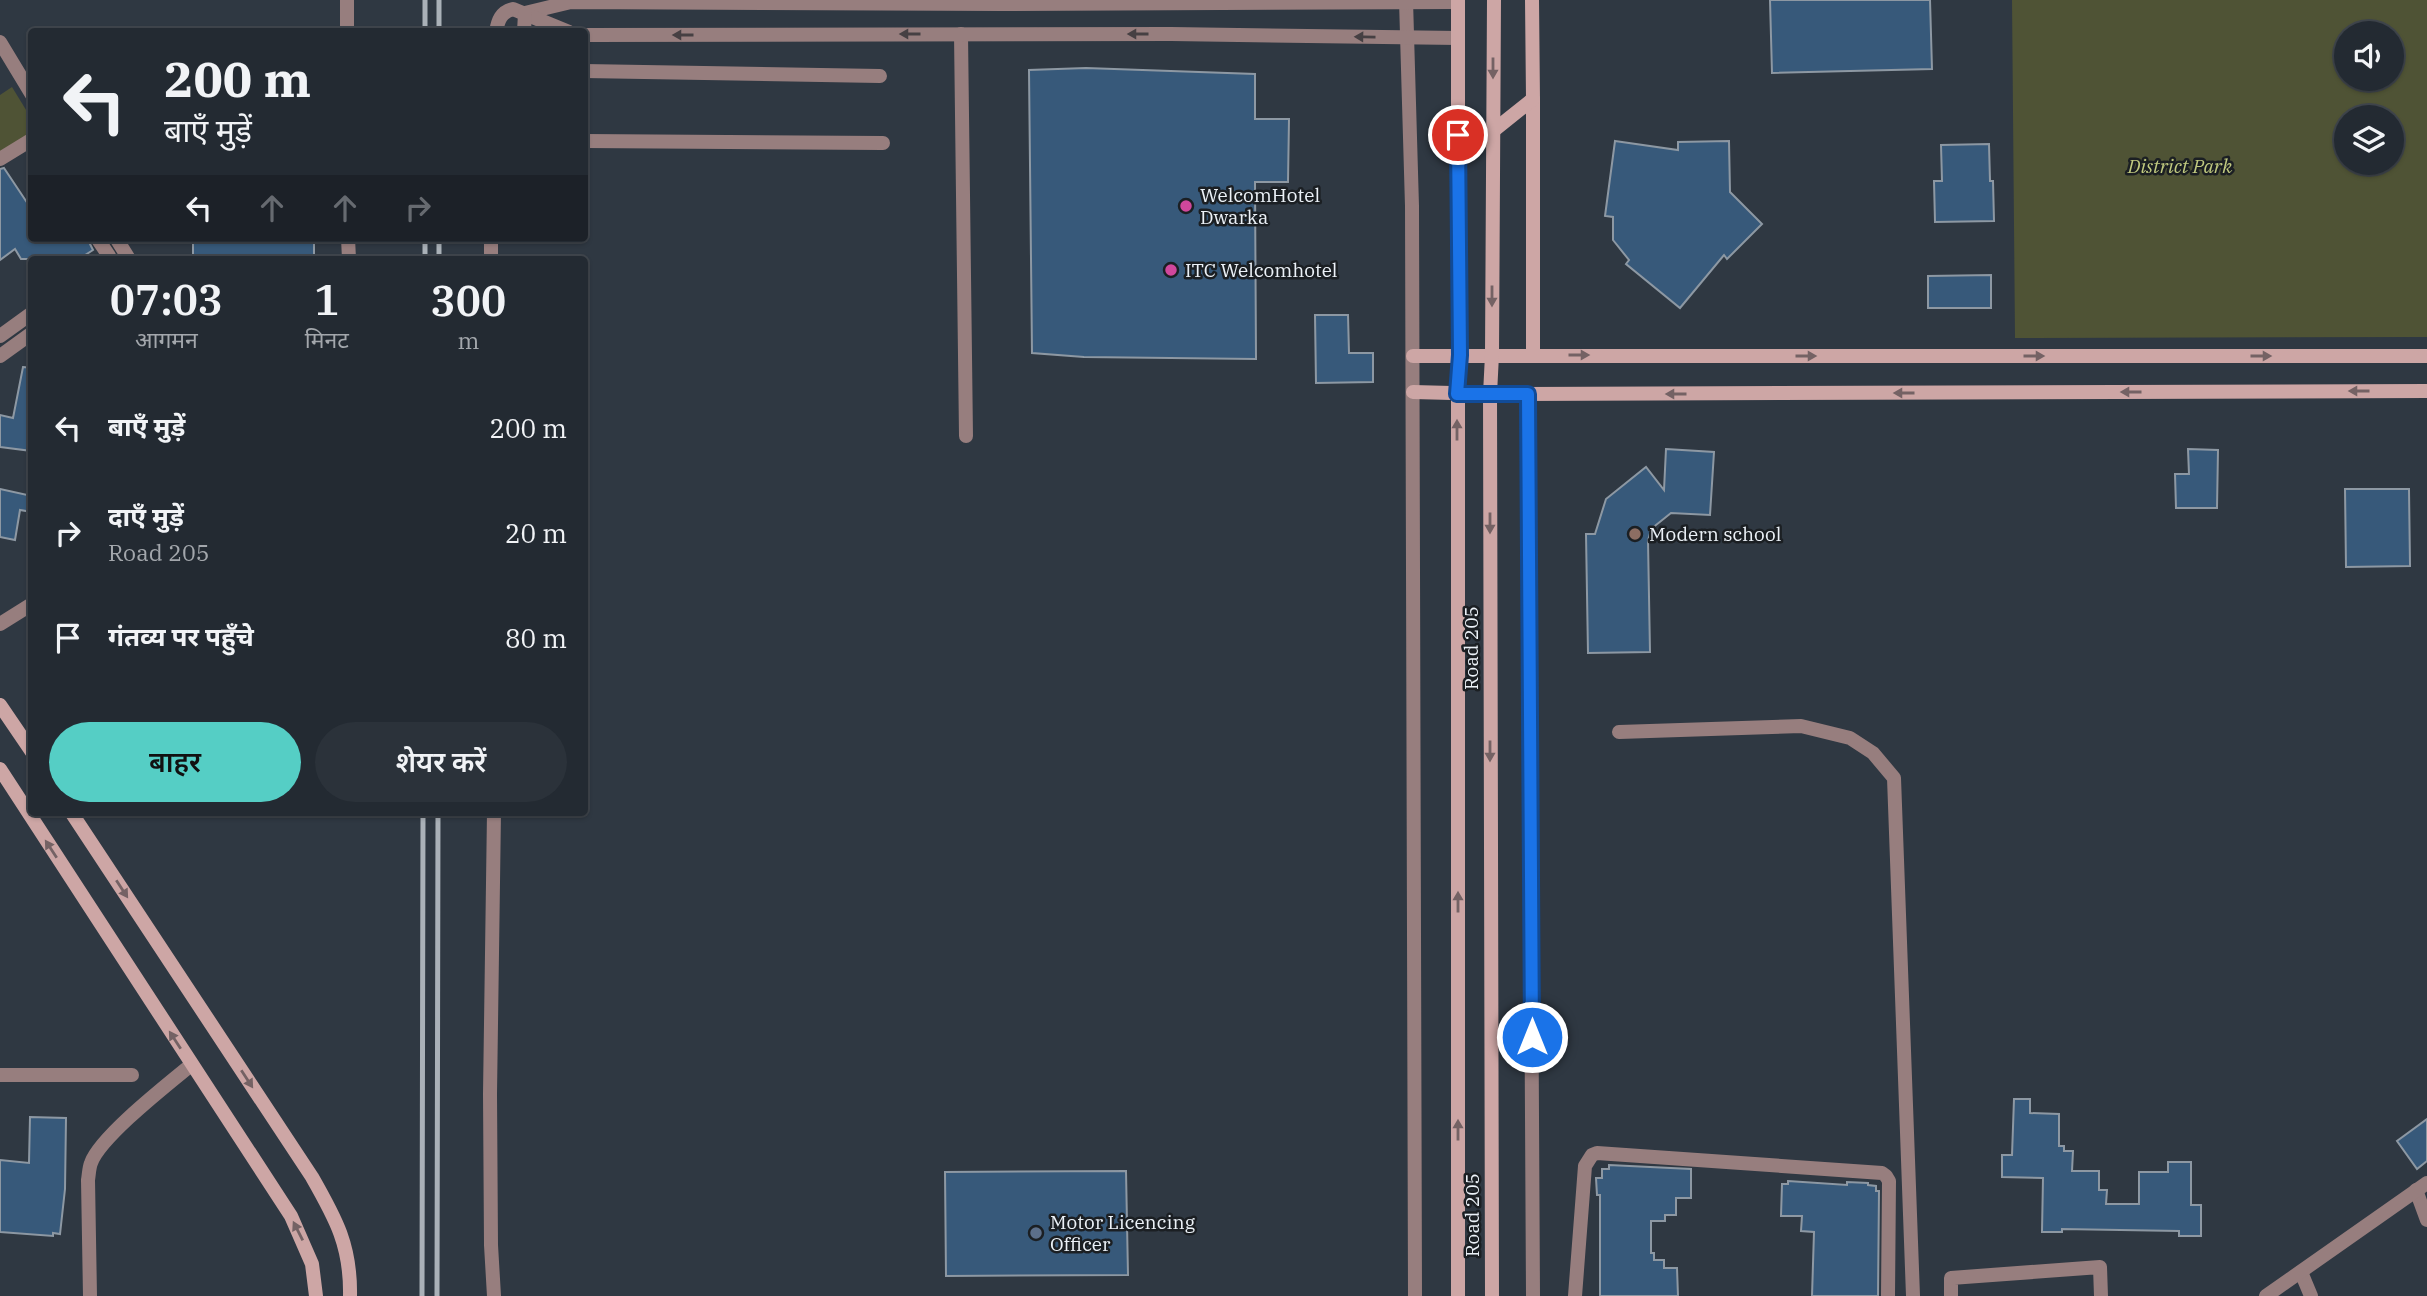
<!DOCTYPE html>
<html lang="hi">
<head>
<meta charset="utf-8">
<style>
  :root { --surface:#232a32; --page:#2b323a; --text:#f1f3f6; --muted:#a3a7ac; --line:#40464d; --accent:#55cec5 }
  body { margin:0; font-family:"IBM Plex Serif","Noto Sans Devanagari",serif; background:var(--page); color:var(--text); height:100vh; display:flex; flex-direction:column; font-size:26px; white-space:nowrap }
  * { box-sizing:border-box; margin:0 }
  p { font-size:23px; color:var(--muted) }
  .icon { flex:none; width:38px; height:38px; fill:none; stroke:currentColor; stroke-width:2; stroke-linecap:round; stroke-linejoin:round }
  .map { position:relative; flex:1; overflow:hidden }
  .side { position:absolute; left:28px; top:256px; width:560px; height:560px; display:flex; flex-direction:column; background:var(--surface); border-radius:7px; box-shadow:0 2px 5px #0004,0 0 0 2px var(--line) }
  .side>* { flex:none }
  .guide { position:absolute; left:28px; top:28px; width:560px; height:214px; border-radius:7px; box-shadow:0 2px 5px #0004,0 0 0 2px var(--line); background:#232a32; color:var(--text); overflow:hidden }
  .buttons { position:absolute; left:2334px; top:21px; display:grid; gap:14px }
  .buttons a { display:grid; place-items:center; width:70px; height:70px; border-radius:50%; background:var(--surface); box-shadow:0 2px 5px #0004,0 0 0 2px var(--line); font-size:35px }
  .pin { position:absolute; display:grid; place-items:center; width:60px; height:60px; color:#fff; margin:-30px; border:4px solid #fff; border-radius:50%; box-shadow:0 2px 7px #0007 }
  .me { position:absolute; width:77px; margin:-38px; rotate:0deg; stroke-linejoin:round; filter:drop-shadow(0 0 5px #0008) }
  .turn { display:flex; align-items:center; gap:24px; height:147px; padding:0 21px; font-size:32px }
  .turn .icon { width:91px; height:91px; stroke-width:2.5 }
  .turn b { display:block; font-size:49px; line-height:60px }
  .lanes { display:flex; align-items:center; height:66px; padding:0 21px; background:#0003; justify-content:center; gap:35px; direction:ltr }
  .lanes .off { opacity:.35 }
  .eta { display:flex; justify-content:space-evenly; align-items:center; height:119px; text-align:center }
  .eta b { font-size:42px; font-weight:600; line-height:49px }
  .button { display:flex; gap:14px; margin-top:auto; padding:14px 21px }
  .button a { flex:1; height:80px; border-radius:42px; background:var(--accent); color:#111; font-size:28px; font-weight:600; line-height:80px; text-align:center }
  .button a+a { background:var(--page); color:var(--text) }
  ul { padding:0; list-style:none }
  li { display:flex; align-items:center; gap:21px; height:105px; padding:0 21px }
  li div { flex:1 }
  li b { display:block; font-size:26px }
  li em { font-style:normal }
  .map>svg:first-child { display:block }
  .green { fill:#4f5335; fill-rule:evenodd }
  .building { fill:#37597a; stroke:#8d98a3; stroke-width:2 }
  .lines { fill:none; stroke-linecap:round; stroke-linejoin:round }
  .street { stroke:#977e7e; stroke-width:14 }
  .secondary { stroke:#cda6a5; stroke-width:14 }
  .rail { stroke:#aab1b8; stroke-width:5 }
  .oneway { fill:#464043 }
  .oneway2 { fill:#746264 }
  .route-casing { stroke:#114b97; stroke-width:18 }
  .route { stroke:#1a73e8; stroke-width:12 }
  .hotel-dot { fill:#d1479c; stroke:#1b1f23; stroke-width:2.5 }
  .education-dot { fill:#8d6e63; stroke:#1b1f23; stroke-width:2.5 }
  .service-dot { fill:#5c6f8a; stroke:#1b1f23; stroke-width:2.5 }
  .labels { text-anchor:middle; stroke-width:5; stroke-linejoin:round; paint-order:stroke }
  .park-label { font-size:19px; font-style:italic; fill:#c2cb80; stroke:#1b1f23 }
  .poi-label { font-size:19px; fill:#ecf2f8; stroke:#1b1f23; text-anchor:start }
  .street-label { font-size:19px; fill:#ecf2f8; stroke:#1b1f23 }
</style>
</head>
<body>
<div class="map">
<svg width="2427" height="1296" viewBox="0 0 2427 1296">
  <rect width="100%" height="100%" fill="#2f3842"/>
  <g class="green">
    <path d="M 2012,0 L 2427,0 L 2427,337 L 2015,338 ZM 2347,33 L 2392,33 L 2392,79 L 2347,79 ZM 2347,117 L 2392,117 L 2392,163 L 2347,163 Z"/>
    <path d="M 12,87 L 31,118 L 31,141 L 0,161 L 0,95 Z"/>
  </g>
  <g class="building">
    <path d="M 1770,0 L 1930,0 L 1932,69 L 1772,73 Z"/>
    <path d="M 1086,68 L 1255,74 L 1255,119 L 1289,119 L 1288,182 L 1255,182 L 1256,359 L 1084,357 L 1032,353 L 1029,70 Z"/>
    <path d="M 1615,141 L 1678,150 L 1678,142 L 1729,141 L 1730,192 L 1762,224 L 1727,259 L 1724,255 L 1680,308 L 1626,264 L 1629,260 L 1613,240 L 1613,217 L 1605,216 Z"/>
    <path d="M 1989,144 L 1990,181 L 1993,181 L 1994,221 L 1935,222 L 1934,181 L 1942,181 L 1941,145 Z"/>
    <path d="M 4,168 L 32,210 L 32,238 L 87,238 L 93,250 L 79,259 L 21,259 L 15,249 L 0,260 L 0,169 Z"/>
    <path d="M 193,238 L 314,238 L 314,259 L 193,257 Z"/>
    <path d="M 1991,275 L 1991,308 L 1928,308 L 1928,276 Z"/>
    <path d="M 1315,315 L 1348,315 L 1349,353 L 1373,353 L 1373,382 L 1316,383 Z"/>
    <path d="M 23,367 L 32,368 L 32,451 L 0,447 L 0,415 L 13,418 Z"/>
    <path d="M 1666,449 L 1714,452 L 1710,515 L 1671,513 L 1651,529 L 1648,541 L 1650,652 L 1588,653 L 1586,534 L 1595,534 L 1606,499 L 1646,467 L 1664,490 Z"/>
    <path d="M 2188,449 L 2218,450 L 2217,508 L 2176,508 L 2175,474 L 2189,474 Z"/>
    <path d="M 0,489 L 32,496 L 32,512 L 20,510 L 15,540 L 0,537 Z"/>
    <path d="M 2345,489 L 2409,489 L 2410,566 L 2346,567 Z"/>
    <path d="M 2014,1099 L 2030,1099 L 2030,1113 L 2059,1114 L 2059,1146 L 2064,1146 L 2064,1151 L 2073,1151 L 2072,1171 L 2099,1171 L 2099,1190 L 2107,1190 L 2106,1204 L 2139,1204 L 2139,1172 L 2168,1172 L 2168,1162 L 2191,1162 L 2191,1205 L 2201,1205 L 2201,1236 L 2179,1236 L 2179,1231 L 2062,1229 L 2062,1232 L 2042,1232 L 2043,1178 L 2002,1177 L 2002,1155 L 2012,1155 Z"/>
    <path d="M 30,1117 L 66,1118 L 65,1189 L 60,1234 L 53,1233 L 53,1236 L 0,1232 L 0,1160 L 29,1163 Z"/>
    <path d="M 2427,1119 L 2427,1161 L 2417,1169 L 2397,1141 Z"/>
    <path d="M 1609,1165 L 1691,1169 L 1691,1198 L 1676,1198 L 1676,1215 L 1665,1215 L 1665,1221 L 1651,1221 L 1651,1253 L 1654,1253 L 1654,1260 L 1664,1260 L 1664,1268 L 1677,1268 L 1678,1296 L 1600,1296 L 1600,1195 L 1597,1195 L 1596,1178 L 1602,1178 L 1602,1169 L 1609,1169 Z"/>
    <path d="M 1126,1171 L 1128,1275 L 946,1276 L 945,1172 Z"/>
    <path d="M 1788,1181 L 1847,1185 L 1847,1182 L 1868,1183 L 1868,1185 L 1876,1186 L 1876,1191 L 1879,1191 L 1878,1296 L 1812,1296 L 1814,1232 L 1801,1231 L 1802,1216 L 1781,1216 L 1782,1184 L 1788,1184 Z"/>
  </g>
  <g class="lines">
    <g class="street">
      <path d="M 1406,0 L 1412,206 L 1415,1296"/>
      <path d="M 525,13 L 571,2 L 998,4 L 1458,2"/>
      <path d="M 347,32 L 347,0"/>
      <path d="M 496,32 C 498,20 501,12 513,9 L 569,32"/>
      <path d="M 524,32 L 525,13"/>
      <path d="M 961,34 L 966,436"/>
      <path d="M 584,35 L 1171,34 L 1458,38"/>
      <path d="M 0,42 L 32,95"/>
      <path d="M 584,71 L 880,76"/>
      <path d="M 584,141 L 883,143"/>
      <path d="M 0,159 L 31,140 L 32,142"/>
      <path d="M 97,238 L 109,256 L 106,259"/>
      <path d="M 116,238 L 129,259"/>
      <path d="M 348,238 L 349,259"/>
      <path d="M 491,238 L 491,259"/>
      <path d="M 0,336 L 32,313"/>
      <path d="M 0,356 L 32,333"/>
      <path d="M 1528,394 L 1533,1296"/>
      <path d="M 0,624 L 32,604"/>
      <path d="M 1619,732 L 1801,726 L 1850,738 L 1873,753 L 1894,778 L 1913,1296"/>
      <path d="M 0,1075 L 132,1075"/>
      <path d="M 2416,1190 L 2427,1220"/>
      <path d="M 2301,1272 L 2311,1296"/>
      <path d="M 90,1296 L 88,1180 C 89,1174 89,1168 91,1163 C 100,1137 168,1084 191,1065"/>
      <path d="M 494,1296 L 491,1245 L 490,1094 L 494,812"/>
      <path d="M 1575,1296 L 1585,1166 L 1592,1155 L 1597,1153 L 1882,1173 L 1886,1176 L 1889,1181 L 1888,1296"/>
      <path d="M 1951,1296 L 1951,1278 L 2100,1267 L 2101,1296"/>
      <path d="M 2266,1296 L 2427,1183"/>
    </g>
    <g class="secondary">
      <path d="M 1458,0 L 1458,1296"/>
      <path d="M 1533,99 L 1533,355"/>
      <path d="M 1493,131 L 1533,99 L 1532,0"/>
      <path d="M 1413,356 L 2427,356"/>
      <path d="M 1413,392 L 1490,394 L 2427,391"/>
      <path d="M 0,705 L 32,752"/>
      <path d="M 0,769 L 291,1216 L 312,1264 L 316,1296"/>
      <path d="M 71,812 L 312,1177 C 336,1219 351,1246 350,1296"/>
      <path d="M 1492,1296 L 1490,394 L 1492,355 L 1494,0"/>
    </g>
    <g class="rail">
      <path d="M 425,0 L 425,32"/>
      <path d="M 439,0 L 439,32"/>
      <path d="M 425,259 L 425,238"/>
      <path d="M 439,259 L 439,238"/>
      <path d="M 422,1296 L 423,812"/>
      <path d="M 437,1296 L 438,812"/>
    </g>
  </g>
  <defs><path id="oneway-solid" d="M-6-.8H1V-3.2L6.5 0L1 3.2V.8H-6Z" transform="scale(1.75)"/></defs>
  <g class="oneway">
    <use href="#oneway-solid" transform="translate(910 34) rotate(180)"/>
    <use href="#oneway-solid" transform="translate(1138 34) rotate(-180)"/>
    <use href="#oneway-solid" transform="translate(683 35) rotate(180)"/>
    <use href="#oneway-solid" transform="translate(1365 37) rotate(-179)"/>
  </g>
  <g class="oneway2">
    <use href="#oneway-solid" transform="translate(1493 68) rotate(90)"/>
    <use href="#oneway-solid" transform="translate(1492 296) rotate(90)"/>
    <use href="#oneway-solid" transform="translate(1579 355)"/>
    <use href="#oneway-solid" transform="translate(1806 356)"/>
    <use href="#oneway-solid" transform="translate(2034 356)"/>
    <use href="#oneway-solid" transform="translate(2261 356)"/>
    <use href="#oneway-solid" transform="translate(2359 391) rotate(180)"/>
    <use href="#oneway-solid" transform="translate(2131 392) rotate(180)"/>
    <use href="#oneway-solid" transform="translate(1904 393) rotate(180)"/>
    <use href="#oneway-solid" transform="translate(1676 394) rotate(180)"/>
    <use href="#oneway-solid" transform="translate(1457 430) rotate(-90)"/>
    <use href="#oneway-solid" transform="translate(1490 523) rotate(90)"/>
    <use href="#oneway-solid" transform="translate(1490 751) rotate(90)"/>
    <use href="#oneway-solid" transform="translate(51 849) rotate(-123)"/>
    <use href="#oneway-solid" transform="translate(122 889) rotate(57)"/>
    <use href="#oneway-solid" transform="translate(1458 902) rotate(-90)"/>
    <use href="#oneway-solid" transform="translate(175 1040) rotate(-123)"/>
    <use href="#oneway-solid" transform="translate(247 1079) rotate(57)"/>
    <use href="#oneway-solid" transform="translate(1458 1130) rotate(-90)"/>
    <use href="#oneway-solid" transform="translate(298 1231) rotate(-117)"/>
  </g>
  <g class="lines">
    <g class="route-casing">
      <path id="route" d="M 1458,135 L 1460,355 L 1457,394 L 1528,394 L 1532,1037"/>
    </g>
    <use href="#route" class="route"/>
  </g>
  <g class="hotel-dot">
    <circle cx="1186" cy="206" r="7"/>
    <circle cx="1171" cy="270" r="7"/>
  </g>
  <circle class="education-dot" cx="1635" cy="534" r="7"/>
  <circle class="service-dot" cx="1036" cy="1233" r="7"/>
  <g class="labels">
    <g class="park-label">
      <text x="2180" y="173">District Park</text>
    </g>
    <g class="poi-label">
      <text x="1200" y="202">WelcomHotel<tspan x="1200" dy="22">Dwarka</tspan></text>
      <text x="1185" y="277">ITC Welcomhotel</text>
      <text x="1649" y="541">Modern school</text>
      <text x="1050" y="1229">Motor Licencing<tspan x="1050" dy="22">Officer</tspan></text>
    </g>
    <g class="street-label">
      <text transform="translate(1471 648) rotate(-90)" y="7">Road 205</text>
      <text transform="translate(1472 1215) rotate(-90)" y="7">Road 205</text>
    </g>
  </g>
</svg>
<div class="buttons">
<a><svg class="icon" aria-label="sound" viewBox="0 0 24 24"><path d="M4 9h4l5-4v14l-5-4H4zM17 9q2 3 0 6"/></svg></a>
<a><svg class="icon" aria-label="layers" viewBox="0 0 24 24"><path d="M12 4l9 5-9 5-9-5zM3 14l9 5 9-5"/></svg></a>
</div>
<div class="pin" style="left:1458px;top:135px;background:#d93025"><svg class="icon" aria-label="arrive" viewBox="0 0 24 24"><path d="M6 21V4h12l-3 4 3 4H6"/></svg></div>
<svg class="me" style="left:1532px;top:1037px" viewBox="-20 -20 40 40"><circle r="17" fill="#1a73e8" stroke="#fff" stroke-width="3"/><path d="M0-11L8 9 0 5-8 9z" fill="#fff"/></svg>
<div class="guide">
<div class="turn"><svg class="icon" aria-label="left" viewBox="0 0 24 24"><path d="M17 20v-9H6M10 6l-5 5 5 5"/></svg><div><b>200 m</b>बाएँ मुड़ें</div></div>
<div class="lanes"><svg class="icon" aria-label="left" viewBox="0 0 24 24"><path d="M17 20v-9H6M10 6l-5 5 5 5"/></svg><svg class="icon off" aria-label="ahead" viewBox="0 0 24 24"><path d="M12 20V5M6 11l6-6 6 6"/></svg><svg class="icon off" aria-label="ahead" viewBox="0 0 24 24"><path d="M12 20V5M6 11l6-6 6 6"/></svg><svg class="icon off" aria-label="right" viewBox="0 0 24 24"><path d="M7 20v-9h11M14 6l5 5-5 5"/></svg></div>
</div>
<section class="side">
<div class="eta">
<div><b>07:03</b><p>आगमन</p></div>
<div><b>1</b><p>मिनट</p></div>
<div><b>300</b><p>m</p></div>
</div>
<ul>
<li><svg class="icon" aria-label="left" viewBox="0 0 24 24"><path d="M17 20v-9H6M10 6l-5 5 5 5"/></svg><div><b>बाएँ मुड़ें</b></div><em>200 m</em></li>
<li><svg class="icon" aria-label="right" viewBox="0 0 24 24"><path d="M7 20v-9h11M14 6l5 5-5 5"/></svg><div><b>दाएँ मुड़ें</b><p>Road 205</p></div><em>20 m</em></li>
<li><svg class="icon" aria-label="arrive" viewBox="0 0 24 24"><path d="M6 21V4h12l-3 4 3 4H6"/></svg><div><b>गंतव्य पर पहुँचे</b></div><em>80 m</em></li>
</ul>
<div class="button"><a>बाहर</a><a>शेयर करें</a></div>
</section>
</div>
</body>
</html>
